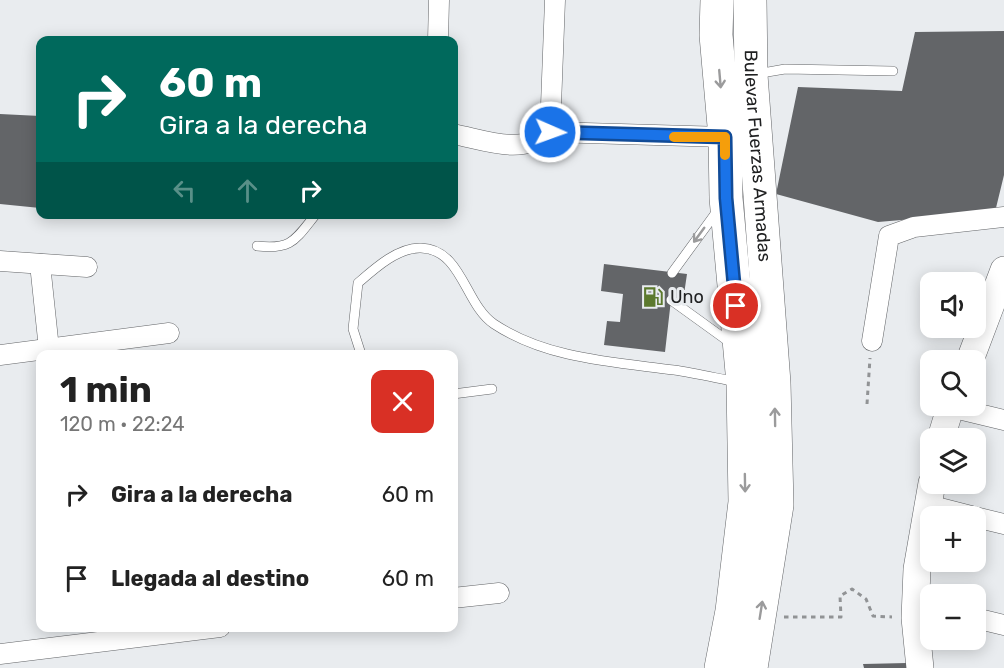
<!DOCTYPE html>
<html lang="es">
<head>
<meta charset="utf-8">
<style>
  :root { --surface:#fff; --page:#f6f6f6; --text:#222; --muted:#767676 }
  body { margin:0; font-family:Rubik,sans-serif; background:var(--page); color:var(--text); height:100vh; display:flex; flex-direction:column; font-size:22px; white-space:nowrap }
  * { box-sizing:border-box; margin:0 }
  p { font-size:20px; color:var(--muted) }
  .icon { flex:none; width:33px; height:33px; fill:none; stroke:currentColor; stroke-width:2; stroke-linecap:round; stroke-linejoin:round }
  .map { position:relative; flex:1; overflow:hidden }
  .drawer { position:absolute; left:36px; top:350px; width:422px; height:282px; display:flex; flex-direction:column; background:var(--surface); border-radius:12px; box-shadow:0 3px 15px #0003 }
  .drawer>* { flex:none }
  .banner { position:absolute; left:36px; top:36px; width:422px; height:183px; border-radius:12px; box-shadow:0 3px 15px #0003; background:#00695c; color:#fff; overflow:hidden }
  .controls { position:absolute; left:920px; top:272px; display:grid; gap:12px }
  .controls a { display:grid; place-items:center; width:66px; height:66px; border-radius:12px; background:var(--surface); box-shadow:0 3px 15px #0003; font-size:30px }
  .pin { position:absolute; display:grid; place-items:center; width:51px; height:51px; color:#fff; margin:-26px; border:3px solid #fff; border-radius:50%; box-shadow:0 2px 6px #0007 }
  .me { position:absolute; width:66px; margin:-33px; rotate:92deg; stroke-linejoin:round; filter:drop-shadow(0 0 4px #0008) }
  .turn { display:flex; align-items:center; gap:21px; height:126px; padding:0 24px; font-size:27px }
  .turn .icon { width:78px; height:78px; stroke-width:2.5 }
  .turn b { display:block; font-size:42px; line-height:51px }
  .lanes { display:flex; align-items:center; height:57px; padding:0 24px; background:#0003; justify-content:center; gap:30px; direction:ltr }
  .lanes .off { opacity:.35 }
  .round { display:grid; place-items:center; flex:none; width:63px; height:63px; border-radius:12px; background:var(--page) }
  .headline { display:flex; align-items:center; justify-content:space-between; height:102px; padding:0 24px }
  h1 { font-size:36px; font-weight:700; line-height:45px }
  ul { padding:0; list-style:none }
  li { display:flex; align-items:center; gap:18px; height:84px; padding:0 24px }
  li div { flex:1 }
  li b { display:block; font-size:22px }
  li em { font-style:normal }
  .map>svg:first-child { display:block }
  .building { fill:#636568 }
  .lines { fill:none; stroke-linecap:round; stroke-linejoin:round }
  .lane-casing { stroke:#626467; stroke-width:10 }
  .street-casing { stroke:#626467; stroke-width:21 }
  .secondary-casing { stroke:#626467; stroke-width:28 }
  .highway-casing { stroke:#626467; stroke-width:34 }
  .path { stroke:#919395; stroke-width:3; stroke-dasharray:4.5 4.5; stroke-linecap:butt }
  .lane { stroke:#fff; stroke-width:9 }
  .street { stroke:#fff; stroke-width:20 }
  .secondary { stroke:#fff; stroke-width:27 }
  .highway { stroke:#fff; stroke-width:33 }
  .oneway { stroke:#9b9b9c }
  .route-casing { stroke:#114b97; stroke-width:15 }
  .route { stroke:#1a73e8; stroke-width:10 }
  .slow { stroke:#f59e0b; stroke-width:10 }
  .labels { text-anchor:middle; stroke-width:6; stroke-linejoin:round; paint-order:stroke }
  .street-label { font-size:18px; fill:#202122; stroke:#e9ecef }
  .poi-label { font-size:18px; fill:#202122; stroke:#e9ecef; text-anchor:start }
</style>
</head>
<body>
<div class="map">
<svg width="1004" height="668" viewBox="0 0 1004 668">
  <rect width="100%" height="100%" fill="#e9ecef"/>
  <g class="building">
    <path d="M 1004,31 L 1004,175 L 995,212 L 878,222 L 776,194 L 798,87 L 902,91 L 915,32 Z"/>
    <path d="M 0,114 L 40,116 L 40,208 L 0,204 Z"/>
    <path d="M 604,264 L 687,274 L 683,301 L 671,300 L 665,352 L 604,345 L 607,321 L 620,322 L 623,294 L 601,291 Z"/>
    <path d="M 907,663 L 906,668 L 864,668 L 863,664 Z"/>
  </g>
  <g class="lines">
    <g class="lane-casing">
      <g id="lane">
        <path d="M 756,74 L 785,69 L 893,71"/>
        <path d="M 257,246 C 292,250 295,240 316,214"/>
        <path d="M 672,273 L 718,210"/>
        <path d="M 671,300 L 732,344"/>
        <path d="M 361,354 L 353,329 L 358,283 C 374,269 398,247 421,248 C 462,249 465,305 494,324 C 547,359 614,362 674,370 C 695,373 716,378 737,382"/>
        <path d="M 453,394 L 492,389"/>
      </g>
    </g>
    <g class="street-casing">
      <g id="street">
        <path d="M 438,40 L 439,0"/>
        <path d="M 550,132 L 555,0"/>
        <path d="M 453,134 C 485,140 522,156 550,132 L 725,137"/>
        <path d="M 0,261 L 87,267"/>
        <path d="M 40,264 L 49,349"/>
        <path d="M 872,341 L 889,236 L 914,227 L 1004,217"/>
        <path d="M 0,355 L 169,333"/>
        <path d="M 950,407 L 1004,420"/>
        <path d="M 928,505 L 971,516"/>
        <path d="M 975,517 L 1004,524"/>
        <path d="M 453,598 L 499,593"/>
        <path d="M 975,618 L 1004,625"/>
        <path d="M 0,654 L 220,627"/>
      </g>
    </g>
    <g class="secondary-casing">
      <g id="secondary">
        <path d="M 970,360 L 1004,270"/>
        <path d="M 941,438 L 951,405"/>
        <path d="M 920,668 L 915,618 L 917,569 L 932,483"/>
      </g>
    </g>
    <g class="highway-casing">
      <g id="highway">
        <path d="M 717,0 L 716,35 L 725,137 L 726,198 L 743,383 L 745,502 L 732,611 L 721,668"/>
        <path id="s1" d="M 750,0 L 751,75 L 774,383 L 777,505 L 751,668"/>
      </g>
    </g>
    <g class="path">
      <path d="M 867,404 L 870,358"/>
      <path d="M 784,617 L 841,617 L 840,596 L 852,589 L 866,599 L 873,616 L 892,617"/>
    </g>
    <use href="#lane" class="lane"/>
    <use href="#street" class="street"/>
    <use href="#secondary" class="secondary"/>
    <use href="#highway" class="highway"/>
  </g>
  <defs><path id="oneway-shaft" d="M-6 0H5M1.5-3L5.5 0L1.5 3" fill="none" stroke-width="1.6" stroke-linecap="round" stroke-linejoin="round" transform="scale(1.5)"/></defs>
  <g class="oneway">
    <use href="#oneway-shaft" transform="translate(720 79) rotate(85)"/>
    <use href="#oneway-shaft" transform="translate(699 235) rotate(126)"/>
    <use href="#oneway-shaft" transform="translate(775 417) rotate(-91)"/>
    <use href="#oneway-shaft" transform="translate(745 483) rotate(89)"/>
    <use href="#oneway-shaft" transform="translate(761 610) rotate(-81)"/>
  </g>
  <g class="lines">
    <g class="route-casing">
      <path id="route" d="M 550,132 L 725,137 L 726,198 L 736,306"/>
    </g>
    <use href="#route" class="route"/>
    <path class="slow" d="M 674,137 L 725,137 L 725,155"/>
  </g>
  <defs>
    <g id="fuel-bare" transform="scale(1.62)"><path d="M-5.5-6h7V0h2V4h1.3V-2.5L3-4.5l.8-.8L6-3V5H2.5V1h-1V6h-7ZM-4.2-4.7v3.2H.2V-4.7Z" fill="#5c792e" stroke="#e9ecef" stroke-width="2.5" paint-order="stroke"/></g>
  </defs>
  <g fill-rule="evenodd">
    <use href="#fuel-bare" x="653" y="297"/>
  </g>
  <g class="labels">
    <g class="street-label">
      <text dy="6" stroke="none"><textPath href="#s1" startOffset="156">Bulevar Fuerzas Armadas</textPath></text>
    </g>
    <g class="poi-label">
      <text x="670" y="303">Uno</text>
    </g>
  </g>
</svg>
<div class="controls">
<a><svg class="icon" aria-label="sound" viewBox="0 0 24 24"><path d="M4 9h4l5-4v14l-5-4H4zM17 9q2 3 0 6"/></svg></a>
<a><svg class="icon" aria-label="search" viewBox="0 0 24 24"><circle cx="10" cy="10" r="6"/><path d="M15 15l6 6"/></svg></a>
<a><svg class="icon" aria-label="layers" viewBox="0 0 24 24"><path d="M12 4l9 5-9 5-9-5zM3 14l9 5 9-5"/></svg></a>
<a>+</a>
<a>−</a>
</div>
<div class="pin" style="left:736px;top:306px;background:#d93025"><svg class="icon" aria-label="arrive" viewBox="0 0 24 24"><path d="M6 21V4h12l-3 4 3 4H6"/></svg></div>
<svg class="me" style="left:550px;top:132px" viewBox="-20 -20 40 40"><circle r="17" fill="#1a73e8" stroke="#fff" stroke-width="3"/><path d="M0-11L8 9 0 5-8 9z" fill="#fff"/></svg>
<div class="banner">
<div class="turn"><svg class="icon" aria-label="right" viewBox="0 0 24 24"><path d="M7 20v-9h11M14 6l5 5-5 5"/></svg><div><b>60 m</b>Gira a la derecha</div></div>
<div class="lanes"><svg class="icon off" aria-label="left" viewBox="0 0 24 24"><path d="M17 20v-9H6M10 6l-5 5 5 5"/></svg><svg class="icon off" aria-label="ahead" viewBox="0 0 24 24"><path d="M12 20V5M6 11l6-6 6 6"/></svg><svg class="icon" aria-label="right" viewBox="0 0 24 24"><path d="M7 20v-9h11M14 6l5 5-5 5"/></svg></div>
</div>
<section class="drawer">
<div class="headline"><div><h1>1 min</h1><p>120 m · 22:24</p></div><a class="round" style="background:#d93025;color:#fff"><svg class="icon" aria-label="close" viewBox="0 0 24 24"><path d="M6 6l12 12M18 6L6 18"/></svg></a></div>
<ul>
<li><svg class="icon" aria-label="right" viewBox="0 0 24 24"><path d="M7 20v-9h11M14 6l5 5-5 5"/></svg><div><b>Gira a la derecha</b></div><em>60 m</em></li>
<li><svg class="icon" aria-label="arrive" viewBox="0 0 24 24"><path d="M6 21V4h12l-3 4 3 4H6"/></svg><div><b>Llegada al destino</b></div><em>60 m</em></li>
</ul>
</section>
</div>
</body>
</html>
